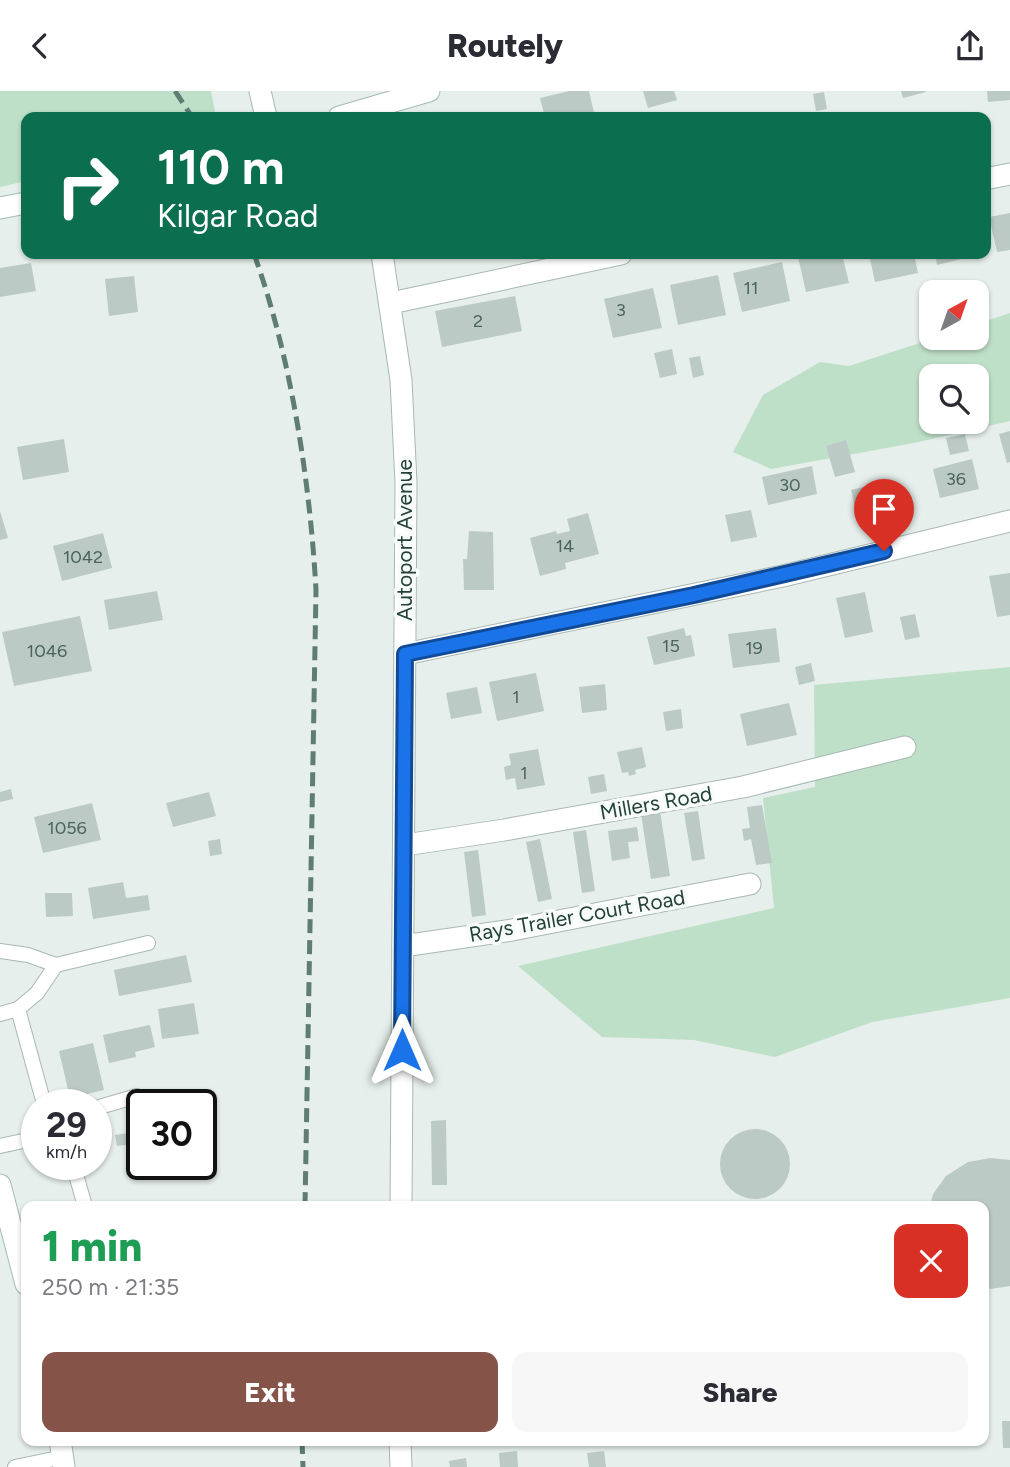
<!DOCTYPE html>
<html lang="en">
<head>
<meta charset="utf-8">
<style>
  :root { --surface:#fff; --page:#f7f7f7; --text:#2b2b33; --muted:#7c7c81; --accent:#855347 }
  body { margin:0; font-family:Figtree,sans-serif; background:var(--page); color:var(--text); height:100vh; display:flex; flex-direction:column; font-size:26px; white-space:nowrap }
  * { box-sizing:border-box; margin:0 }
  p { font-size:23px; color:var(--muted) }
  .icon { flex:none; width:38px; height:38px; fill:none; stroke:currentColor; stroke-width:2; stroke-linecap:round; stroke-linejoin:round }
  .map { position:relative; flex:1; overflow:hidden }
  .side { position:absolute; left:21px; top:1110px; width:968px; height:245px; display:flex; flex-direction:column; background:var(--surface); border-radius:14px; box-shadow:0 2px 5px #0004 }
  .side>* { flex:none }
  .hud { position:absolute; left:21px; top:21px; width:970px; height:147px; border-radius:14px; box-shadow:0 2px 5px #0004; background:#0b6e4f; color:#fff; overflow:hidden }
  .needle { width:46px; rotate:40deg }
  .buttons { position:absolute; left:919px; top:189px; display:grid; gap:14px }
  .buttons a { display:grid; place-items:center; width:70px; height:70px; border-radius:14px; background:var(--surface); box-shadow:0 2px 5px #0004; font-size:35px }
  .speed { position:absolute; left:21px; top:998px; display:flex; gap:14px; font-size:35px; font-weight:700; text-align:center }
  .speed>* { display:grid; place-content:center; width:91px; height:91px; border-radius:50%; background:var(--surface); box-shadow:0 2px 5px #0004; line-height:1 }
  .speed small { font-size:18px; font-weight:400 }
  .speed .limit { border:4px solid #111; border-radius:10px; background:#fff; color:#111 }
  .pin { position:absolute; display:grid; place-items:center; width:60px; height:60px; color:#fff; margin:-72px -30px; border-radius:50% 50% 50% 0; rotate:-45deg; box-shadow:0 0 7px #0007 }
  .pin .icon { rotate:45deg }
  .me { position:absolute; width:77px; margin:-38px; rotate:0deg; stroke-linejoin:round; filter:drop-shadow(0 0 5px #0008) }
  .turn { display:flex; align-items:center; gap:24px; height:147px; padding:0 21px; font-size:32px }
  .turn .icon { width:91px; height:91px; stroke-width:2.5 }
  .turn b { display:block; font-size:49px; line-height:60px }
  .round { display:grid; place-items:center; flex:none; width:74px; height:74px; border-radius:14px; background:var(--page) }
  .summary { display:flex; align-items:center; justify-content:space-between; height:119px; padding:0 21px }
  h1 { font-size:42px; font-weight:800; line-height:52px; color:#1e9e55 }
  .cta { display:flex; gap:14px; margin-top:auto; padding:14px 21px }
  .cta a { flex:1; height:80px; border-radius:14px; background:var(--accent); color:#fff; font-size:28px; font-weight:800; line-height:80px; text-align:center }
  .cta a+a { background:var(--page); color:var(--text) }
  header { display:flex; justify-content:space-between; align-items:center; height:91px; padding:0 21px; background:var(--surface); font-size:32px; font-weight:800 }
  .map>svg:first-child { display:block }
  .green { fill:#bfe0c8; fill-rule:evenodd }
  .building { fill:#bbcac4 }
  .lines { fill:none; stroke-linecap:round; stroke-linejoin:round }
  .lane-casing { stroke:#a8b8b2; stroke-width:16 }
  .street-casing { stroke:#a8b8b2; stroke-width:23 }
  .secondary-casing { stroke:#a4bbb3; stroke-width:23 }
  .lane { stroke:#fff; stroke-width:14 }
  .street { stroke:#fff; stroke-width:21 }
  .secondary { stroke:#fff; stroke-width:21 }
  .rail { stroke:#5f7d75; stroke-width:5; stroke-dasharray:14 7; stroke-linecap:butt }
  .route-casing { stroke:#114b97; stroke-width:18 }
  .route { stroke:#1a73e8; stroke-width:12 }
  .labels { text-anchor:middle; stroke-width:7; stroke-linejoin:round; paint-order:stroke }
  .number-label { font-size:18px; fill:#4a645c }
  .street-label { font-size:21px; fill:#24423a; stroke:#f7fbf9 }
</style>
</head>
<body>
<header><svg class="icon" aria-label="back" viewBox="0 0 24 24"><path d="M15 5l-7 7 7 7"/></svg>Routely<svg class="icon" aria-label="share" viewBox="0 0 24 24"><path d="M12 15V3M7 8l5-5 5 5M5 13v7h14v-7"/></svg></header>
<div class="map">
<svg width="1010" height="1376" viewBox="0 0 1010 1376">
  <rect width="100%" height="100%" fill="#e6efeb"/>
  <g class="green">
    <path d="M 0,0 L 211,0 L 216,26 L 26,26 L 26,90 L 0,96 Z"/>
    <path d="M 1010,222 L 1010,330 L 914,352 L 771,378 L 733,361 L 763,304 L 820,271 L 849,275 L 935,247 L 976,247 L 977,233 ZM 931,285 L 976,285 L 976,331 L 931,331 Z"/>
    <path d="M 1010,576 L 1010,907 L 872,931 L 775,966 L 694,949 L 602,946 L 518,875 L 774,817 L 763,707 L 815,696 L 814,594 Z"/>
  </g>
  <g class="building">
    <path d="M 569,0 L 589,0 L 595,26 L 545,26 L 540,7 Z"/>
    <path d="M 643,0 L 674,0 L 677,9 L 648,17 Z"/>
    <path d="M 901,0 L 925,0 L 926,1 L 903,7 Z"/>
    <path d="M 987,0 L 1010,0 L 1010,9 L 988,11 Z"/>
    <path d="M 824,1 L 827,18 L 816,20 L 813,3 Z"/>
    <path d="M 1010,122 L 1010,159 L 997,161 L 989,126 Z"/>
    <path d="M 812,163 L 842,163 L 849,192 L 806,201 L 798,166 Z"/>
    <path d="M 869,163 L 914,163 L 918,182 L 875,191 Z"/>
    <path d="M 935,163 L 977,163 L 977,164 L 937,174 Z"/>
    <path d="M 782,171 L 790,210 L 742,221 L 733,182 Z"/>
    <path d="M 31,172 L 36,200 L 0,206 L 0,177 Z"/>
    <path d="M 718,184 L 726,224 L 678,234 L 670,194 Z"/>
    <path d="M 134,185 L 138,221 L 109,225 L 105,188 Z"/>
    <path d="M 653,197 L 662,237 L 613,247 L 604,208 Z"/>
    <path d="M 515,205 L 522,240 L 442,256 L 435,220 Z"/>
    <path d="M 672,258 L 677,283 L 660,287 L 654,262 Z"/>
    <path d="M 700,265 L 704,284 L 693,287 L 689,267 Z"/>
    <path d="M 1010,340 L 1010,371 L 1007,372 L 999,343 Z"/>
    <path d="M 965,343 L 969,360 L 950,364 L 946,347 Z"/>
    <path d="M 64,348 L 69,381 L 23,389 L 17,356 Z"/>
    <path d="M 846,349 L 855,381 L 835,386 L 826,355 Z"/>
    <path d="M 972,368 L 979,398 L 940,407 L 933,378 Z"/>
    <path d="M 812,375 L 817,403 L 768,414 L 762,386 Z"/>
    <path d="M 889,390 L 897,420 L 858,429 L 851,399 Z"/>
    <path d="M 751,419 L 757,446 L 731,451 L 725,424 Z"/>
    <path d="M 0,420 L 8,447 L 0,449 Z"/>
    <path d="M 588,422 L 599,463 L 565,472 L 566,478 L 540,485 L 530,447 L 556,440 L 557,443 L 570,440 L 567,428 Z"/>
    <path d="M 469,440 L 493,441 L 494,499 L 464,499 L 463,468 L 467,468 Z"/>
    <path d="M 103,442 L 112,477 L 62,490 L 53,455 Z"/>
    <path d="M 1010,482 L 1010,524 L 997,526 L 989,485 Z"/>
    <path d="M 157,500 L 163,529 L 109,539 L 104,509 Z"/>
    <path d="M 865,501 L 873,541 L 845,547 L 836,507 Z"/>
    <path d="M 915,523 L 920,546 L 905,549 L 900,526 Z"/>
    <path d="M 80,525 L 92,580 L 14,595 L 2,541 Z"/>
    <path d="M 684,537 L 686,545 L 691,544 L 695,565 L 654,574 L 647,546 Z"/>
    <path d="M 776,537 L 780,571 L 733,577 L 728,543 Z"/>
    <path d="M 811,572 L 815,590 L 799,594 L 795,576 Z"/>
    <path d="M 536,582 L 544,620 L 497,630 L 489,591 Z"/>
    <path d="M 605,593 L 607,619 L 582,622 L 579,596 Z"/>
    <path d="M 477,596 L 482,622 L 451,628 L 446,602 Z"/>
    <path d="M 789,612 L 797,644 L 747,655 L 740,623 Z"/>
    <path d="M 681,618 L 683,637 L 666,640 L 663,621 Z"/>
    <path d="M 642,656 L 646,676 L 635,679 L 636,683 L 629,685 L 628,681 L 622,682 L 617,661 Z"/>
    <path d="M 538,658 L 545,694 L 517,699 L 515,687 L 506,689 L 504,676 L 511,674 L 509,663 Z"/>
    <path d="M 604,683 L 607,700 L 591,703 L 588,686 Z"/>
    <path d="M 11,698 L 13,708 L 0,711 L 0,701 Z"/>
    <path d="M 209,701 L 216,725 L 173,736 L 166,712 Z"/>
    <path d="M 92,712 L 101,749 L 43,762 L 34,726 Z"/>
    <path d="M 762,714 L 772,772 L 756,774 L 751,748 L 744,750 L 742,738 L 750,737 L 747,716 Z"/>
    <path d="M 660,720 L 670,785 L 651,788 L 641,723 Z"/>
    <path d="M 698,720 L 705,768 L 692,770 L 684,722 Z"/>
    <path d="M 637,736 L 639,750 L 628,751 L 630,767 L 612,770 L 608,740 Z"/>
    <path d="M 586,739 L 595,800 L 582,802 L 573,741 Z"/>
    <path d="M 220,748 L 222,763 L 210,765 L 208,750 Z"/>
    <path d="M 540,748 L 552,808 L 538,811 L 526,751 Z"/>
    <path d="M 478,759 L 486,824 L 472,826 L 464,761 Z"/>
    <path d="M 123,791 L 126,807 L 148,804 L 150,819 L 93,828 L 88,797 Z"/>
    <path d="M 45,802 L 72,802 L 73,825 L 46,826 Z"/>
    <path d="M 186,864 L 192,891 L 119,905 L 114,879 Z"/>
    <path d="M 194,912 L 199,943 L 162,948 L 158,918 Z"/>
    <path d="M 150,934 L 155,956 L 135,961 L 136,966 L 109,972 L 103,944 Z"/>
    <path d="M 93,952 L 104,999 L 70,1007 L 59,960 Z"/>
    <path d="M 446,1029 L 447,1094 L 432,1094 L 431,1030 Z"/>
    <circle cx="755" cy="1073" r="35"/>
    <path d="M 142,1040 L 142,1052 L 117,1055 L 115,1044 Z"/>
    <path d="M 990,1067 L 1010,1069 L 1010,1195 L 991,1198 L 984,1196 L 984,1115 L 930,1115 L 933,1103 L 946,1085 L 968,1071 Z"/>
    <path d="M 1002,1330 L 1010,1330 L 1010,1357 L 1003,1357 Z"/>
    <path d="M 636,1349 L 659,1349 L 659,1351 L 637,1355 Z"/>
    <path d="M 517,1360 L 518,1376 L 500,1376 L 499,1362 Z"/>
    <path d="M 604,1360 L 606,1376 L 589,1376 L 587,1362 Z"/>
    <path d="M 466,1367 L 467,1376 L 450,1376 L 449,1370 Z"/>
  </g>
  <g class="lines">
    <g class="lane-casing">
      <g id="lane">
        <path d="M 0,860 L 28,864 L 56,874 L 148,852"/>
        <path d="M 18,918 L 37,902 L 56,874"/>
        <path d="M 0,923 L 18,918 L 44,1013"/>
        <path d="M 96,1017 L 137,1005"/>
        <path d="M 0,1055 L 37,1047"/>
        <path d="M 73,1073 L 85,1115"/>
        <path d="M 15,1376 L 63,1366"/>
      </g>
    </g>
    <g class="street-casing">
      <g id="street">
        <path d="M 260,0 L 266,26"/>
        <path d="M 985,88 L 1010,83"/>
        <path d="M 382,163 L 401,289 L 406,392 L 401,1115"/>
        <path d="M 391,212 L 621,163"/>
        <path d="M 405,563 L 783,485 L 1010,430"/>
        <path d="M 405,754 L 504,739 L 743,696 L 905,656"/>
        <path d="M 403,855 L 512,839 L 750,793"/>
        <path d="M 400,1349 L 401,1376"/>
      </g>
    </g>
    <g class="secondary-casing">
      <g id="secondary">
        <path d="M 339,26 L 429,0"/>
        <path d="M 0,117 L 26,112"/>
        <path d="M 0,1094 L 26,1193"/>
        <path d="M 60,1349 L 64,1376"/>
      </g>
    </g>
    <use href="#lane" class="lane"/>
    <use href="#street" class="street"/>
    <use href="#secondary" class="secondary"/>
    <g class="rail">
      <path d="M 175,0 L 192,26"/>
      <path d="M 254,163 C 291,265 310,391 316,499 L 305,1115"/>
      <path d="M 302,1349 L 303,1376"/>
    </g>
  </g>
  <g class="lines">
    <g class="route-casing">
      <path id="route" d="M 402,959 L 405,563 L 694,504 L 884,460"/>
    </g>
    <use href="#route" class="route"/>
  </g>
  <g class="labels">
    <g class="number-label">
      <text x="751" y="203">11</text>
      <text x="621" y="225">3</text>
      <text x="478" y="236">2</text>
      <text x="956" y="394">36</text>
      <text x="790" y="400">30</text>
      <text x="565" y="461">14</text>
      <text x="83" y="472">1042</text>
      <text x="671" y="561">15</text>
      <text x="754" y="563">19</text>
      <text x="47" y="566">1046</text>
      <text x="516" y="612">1</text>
      <text x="524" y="688">1</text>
      <text x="67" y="743">1056</text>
    </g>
    <g class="street-label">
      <text transform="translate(405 449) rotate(-90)" y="7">Autoport Avenue</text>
      <text transform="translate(656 712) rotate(-10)" y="7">Millers Road</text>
      <text transform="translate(577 825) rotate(-10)" y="7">Rays Trailer Court Road</text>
    </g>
  </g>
</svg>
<div class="buttons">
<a><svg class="needle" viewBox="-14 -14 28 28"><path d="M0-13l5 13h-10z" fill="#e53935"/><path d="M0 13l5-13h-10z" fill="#7c7c81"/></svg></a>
<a><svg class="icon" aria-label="search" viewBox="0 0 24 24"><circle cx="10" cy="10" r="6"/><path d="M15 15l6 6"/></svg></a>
</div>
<div class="speed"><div>29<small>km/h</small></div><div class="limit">30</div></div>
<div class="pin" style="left:884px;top:460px;background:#d93025"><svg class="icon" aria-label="arrive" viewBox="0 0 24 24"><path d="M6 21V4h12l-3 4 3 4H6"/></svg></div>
<svg class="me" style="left:402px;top:959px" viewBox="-20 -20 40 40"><path d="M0-17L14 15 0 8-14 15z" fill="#1a73e8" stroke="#fff" stroke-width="4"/></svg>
<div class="hud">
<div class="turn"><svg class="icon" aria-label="right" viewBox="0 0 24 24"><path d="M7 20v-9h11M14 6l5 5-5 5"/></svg><div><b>110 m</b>Kilgar Road</div></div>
</div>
<section class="side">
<div class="summary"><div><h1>1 min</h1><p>250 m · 21:35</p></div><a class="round" style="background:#d93025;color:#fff"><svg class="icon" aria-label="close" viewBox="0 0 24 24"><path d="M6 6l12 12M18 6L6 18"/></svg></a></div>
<div class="cta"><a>Exit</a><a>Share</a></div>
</section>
</div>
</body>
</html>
